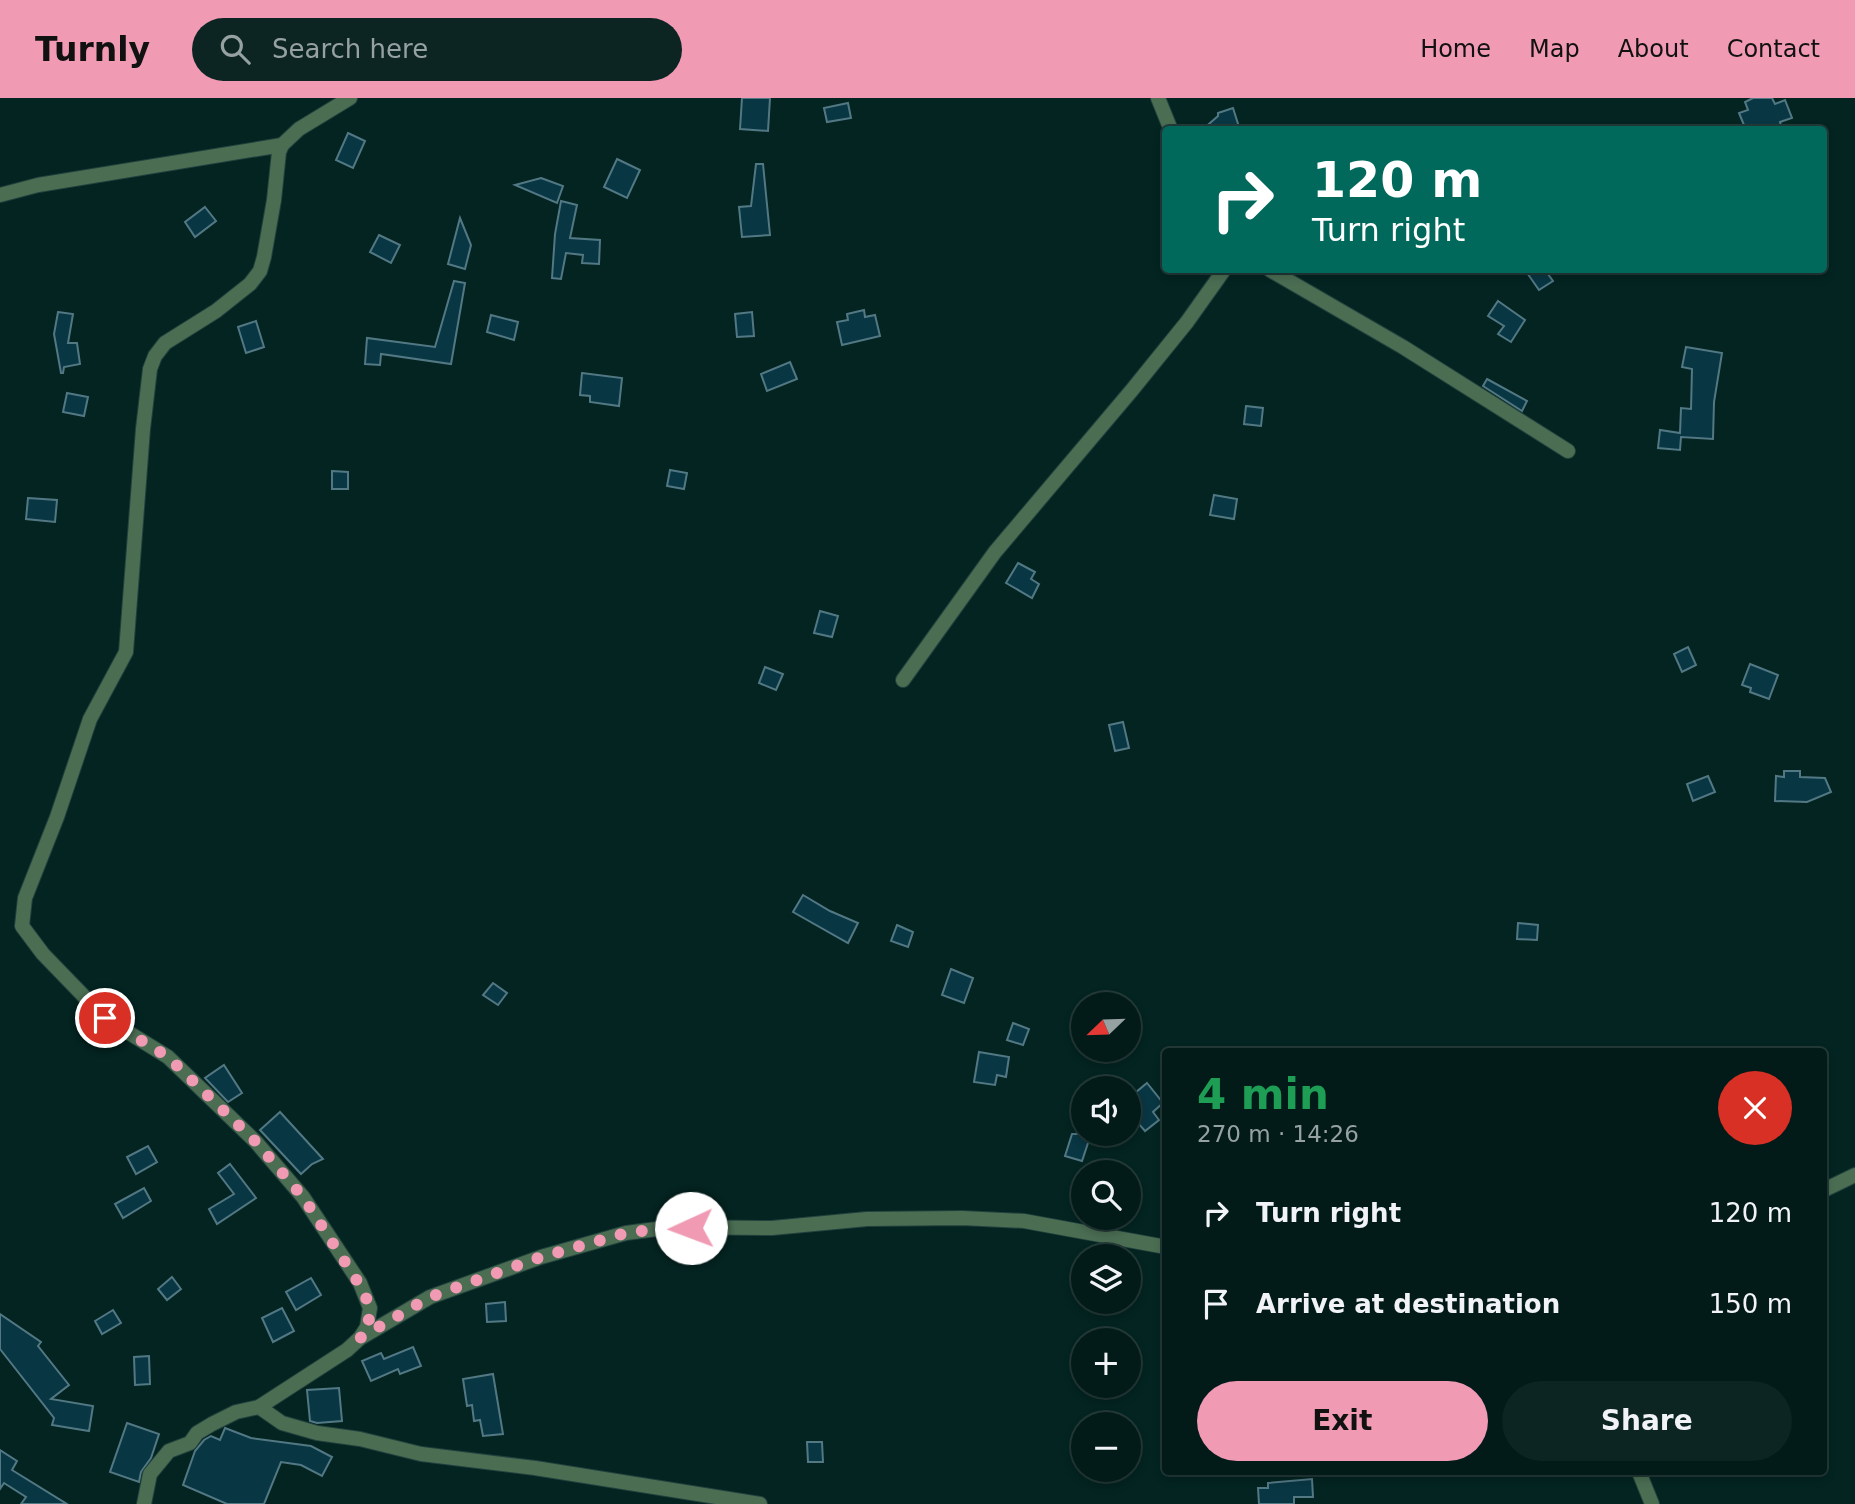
<!DOCTYPE html>
<html lang="en">
<head>
<meta charset="utf-8">
<style>
  :root { --surface:#021b19; --page:#0c2422; --text:#f1f3f6; --muted:#96a1a2; --line:#233938; --accent:#f09ab4 }
  body { margin:0; font-family:"DejaVu Sans",sans-serif; background:var(--page); color:var(--text); height:100vh; display:flex; flex-direction:column; font-size:26px; white-space:nowrap }
  * { box-sizing:border-box; margin:0 }
  p { font-size:23px; color:var(--muted) }
  .icon { flex:none; width:38px; height:38px; fill:none; stroke:currentColor; stroke-width:2; stroke-linecap:round; stroke-linejoin:round }
  .map { position:relative; flex:1; overflow:hidden }
  .panel { position:absolute; left:1162px; top:950px; width:665px; height:427px; display:flex; flex-direction:column; background:var(--surface); border-radius:7px; box-shadow:0 4px 10px #0003,0 0 0 2px var(--line) }
  .panel>* { flex:none }
  .hud { position:absolute; left:1162px; top:28px; width:665px; height:147px; border-radius:7px; box-shadow:0 4px 10px #0003,0 0 0 2px var(--line); background:#00695c; color:#fff; overflow:hidden }
  .needle { width:46px; rotate:247deg }
  .tools { position:absolute; left:1071px; top:894px; display:grid; gap:14px }
  .tools a { display:grid; place-items:center; width:70px; height:70px; border-radius:50%; background:var(--surface); box-shadow:0 4px 10px #0003,0 0 0 2px var(--line); font-size:35px }
  .pin { position:absolute; display:grid; place-items:center; width:60px; height:60px; color:#fff; margin:-30px; border:4px solid #fff; border-radius:50%; box-shadow:0 2px 7px #0007 }
  .me { position:absolute; width:77px; margin:-38px; rotate:268deg; stroke-linejoin:round; filter:drop-shadow(0 0 5px #0008) }
  .turn { display:flex; align-items:center; gap:24px; height:147px; padding:0 35px; font-size:32px }
  .turn .icon { width:91px; height:91px; stroke-width:2.5 }
  .turn b { display:block; font-size:49px; line-height:60px }
  .round { display:grid; place-items:center; flex:none; width:74px; height:74px; border-radius:37px; background:var(--page) }
  .head { display:flex; align-items:center; justify-content:space-between; height:119px; padding:0 35px }
  h1 { font-size:42px; font-weight:700; line-height:52px; color:#1e9e55 }
  .cta { display:flex; gap:14px; margin-top:auto; padding:14px 35px }
  .cta a { flex:1; height:80px; border-radius:42px; background:var(--accent); color:#111; font-size:28px; font-weight:700; line-height:80px; text-align:center }
  .cta a+a { background:var(--page); color:var(--text) }
  ul { padding:0; list-style:none }
  li { display:flex; align-items:center; gap:21px; height:91px; padding:0 35px }
  li div { flex:1 }
  li b { display:block; font-size:26px }
  li em { font-style:normal }
  header { display:flex; align-items:center; gap:42px; box-sizing:border-box; height:98px; padding:0 35px; background:var(--accent); color:#111 }
  header strong { font-size:33px }
  nav { display:flex; gap:38px; margin-inline-start:auto; font-size:24px }
  .search { width:490px; height:63px; background:var(--page); display:flex; align-items:center; gap:18px; box-sizing:border-box; padding:0 24px; border-radius:38px; color:var(--muted); font-size:26px }
  .map>svg:first-child { display:block }
  .building { fill:#093643; stroke:#527884; stroke-width:2 }
  .lines { fill:none; stroke-linecap:round; stroke-linejoin:round }
  .street-casing { stroke:#22413e; stroke-width:16 }
  .street { stroke:#4b6e53; stroke-width:14 }
  .route { stroke:#f09ab4; stroke-width:12; stroke-dasharray:0 21.6 }
</style>
</head>
<body>
<header>
<strong>Turnly</strong>
<div class="search"><svg class="icon" aria-label="search" viewBox="0 0 24 24"><circle cx="10" cy="10" r="6"/><path d="M15 15l6 6"/></svg>Search here</div>
<nav><a>Home</a><a>Map</a><a>About</a><a>Contact</a></nav>
</header>
<div class="map">
<svg width="1855" height="1406" viewBox="0 0 1855 1406">
  <rect width="100%" height="100%" fill="#032421"/>
  <g class="building">
    <path d="M 742,0 L 770,0 L 768,33 L 740,31 Z"/>
    <path d="M 1753,0 L 1772,0 L 1775,6 L 1785,2 L 1792,20 L 1780,24 L 1782,32 L 1746,32 L 1739,15 L 1748,12 L 1745,4 Z"/>
    <path d="M 848,5 L 851,20 L 827,24 L 824,10 Z"/>
    <path d="M 1233,10 L 1240,32 L 1202,32 L 1218,18 L 1218,15 Z"/>
    <path d="M 348,35 L 365,43 L 353,70 L 336,62 Z"/>
    <path d="M 617,61 L 640,72 L 627,100 L 604,89 Z"/>
    <path d="M 756,66 L 763,66 L 770,137 L 742,139 L 739,109 L 751,108 Z"/>
    <path d="M 541,80 L 563,88 L 557,105 L 515,87 Z"/>
    <path d="M 561,103 L 577,107 L 570,140 L 600,142 L 599,166 L 582,165 L 583,157 L 566,155 L 561,181 L 552,180 L 555,136 Z"/>
    <path d="M 205,109 L 216,123 L 195,139 L 185,124 Z"/>
    <path d="M 460,120 L 471,147 L 465,171 L 448,166 Z"/>
    <path d="M 379,137 L 400,147 L 391,165 L 370,154 Z"/>
    <path d="M 1525,172 L 1545,172 L 1553,183 L 1539,192 Z"/>
    <path d="M 454,183 L 465,185 L 451,266 L 381,256 L 380,267 L 365,266 L 367,240 L 435,249 Z"/>
    <path d="M 1498,203 L 1525,222 L 1511,244 L 1498,236 L 1504,228 L 1488,218 Z"/>
    <path d="M 864,212 L 865,219 L 875,217 L 880,238 L 842,247 L 837,224 L 848,222 L 847,216 Z"/>
    <path d="M 58,214 L 73,216 L 68,245 L 77,245 L 80,266 L 64,269 L 63,275 L 61,275 L 54,236 Z"/>
    <path d="M 752,214 L 754,238 L 737,239 L 735,216 Z"/>
    <path d="M 491,217 L 518,224 L 514,242 L 487,234 Z"/>
    <path d="M 256,223 L 264,249 L 246,255 L 238,229 Z"/>
    <path d="M 1686,249 L 1722,255 L 1714,304 L 1713,341 L 1681,339 L 1680,352 L 1658,350 L 1660,332 L 1680,335 L 1681,310 L 1691,311 L 1692,271 L 1682,269 Z"/>
    <path d="M 790,264 L 797,281 L 767,293 L 761,276 Z"/>
    <path d="M 582,275 L 622,280 L 619,308 L 590,304 L 590,298 L 580,297 Z"/>
    <path d="M 1487,281 L 1527,303 L 1522,313 L 1483,288 Z"/>
    <path d="M 67,295 L 88,299 L 84,318 L 63,314 Z"/>
    <path d="M 1246,308 L 1263,310 L 1261,328 L 1244,326 Z"/>
    <path d="M 670,372 L 687,375 L 684,391 L 667,388 Z"/>
    <path d="M 332,373 L 348,374 L 348,391 L 332,391 Z"/>
    <path d="M 1214,397 L 1237,401 L 1234,421 L 1210,417 Z"/>
    <path d="M 28,400 L 57,402 L 55,424 L 26,421 Z"/>
    <path d="M 1018,465 L 1035,474 L 1031,481 L 1039,486 L 1032,500 L 1006,485 Z"/>
    <path d="M 820,513 L 838,518 L 832,539 L 814,535 Z"/>
    <path d="M 1688,549 L 1696,567 L 1682,574 L 1674,556 Z"/>
    <path d="M 1750,566 L 1778,577 L 1769,601 L 1750,594 L 1751,590 L 1742,587 Z"/>
    <path d="M 765,569 L 783,576 L 776,592 L 759,585 Z"/>
    <path d="M 1123,624 L 1129,650 L 1115,653 L 1109,627 Z"/>
    <path d="M 1784,673 L 1800,673 L 1800,679 L 1825,680 L 1831,694 L 1807,704 L 1775,703 L 1776,678 L 1784,679 Z"/>
    <path d="M 1708,678 L 1715,694 L 1693,703 L 1687,686 Z"/>
    <path d="M 803,797 L 830,813 L 858,825 L 848,845 L 793,814 Z"/>
    <path d="M 1518,825 L 1538,827 L 1537,842 L 1517,841 Z"/>
    <path d="M 897,827 L 913,834 L 908,849 L 891,843 Z"/>
    <path d="M 951,871 L 973,880 L 964,905 L 942,897 Z"/>
    <path d="M 493,885 L 507,895 L 498,907 L 483,897 Z"/>
    <path d="M 1013,925 L 1029,931 L 1023,947 L 1007,942 Z"/>
    <path d="M 979,954 L 1009,959 L 1006,979 L 997,977 L 995,987 L 974,984 Z"/>
    <path d="M 224,967 L 242,995 L 228,1004 L 205,980 Z"/>
    <path d="M 1147,985 L 1163,1005 L 1153,1014 L 1159,1022 L 1145,1033 L 1139,1026 L 1135,1029 L 1129,1020 L 1129,1000 Z"/>
    <path d="M 280,1014 L 323,1061 L 312,1066 L 301,1076 L 260,1032 Z"/>
    <path d="M 1072,1036 L 1091,1036 L 1082,1063 L 1065,1058 Z"/>
    <path d="M 148,1048 L 157,1064 L 136,1076 L 127,1059 Z"/>
    <path d="M 230,1066 L 256,1100 L 217,1126 L 209,1111 L 234,1096 L 218,1075 Z"/>
    <path d="M 144,1090 L 151,1103 L 123,1120 L 115,1106 Z"/>
    <path d="M 172,1179 L 181,1191 L 167,1202 L 158,1191 Z"/>
    <path d="M 311,1180 L 321,1197 L 296,1212 L 286,1194 Z"/>
    <path d="M 505,1204 L 506,1223 L 487,1224 L 486,1206 Z"/>
    <path d="M 282,1210 L 294,1233 L 273,1244 L 262,1220 Z"/>
    <path d="M 113,1212 L 121,1225 L 102,1236 L 95,1223 Z"/>
    <path d="M 0,1216 L 41,1244 L 38,1248 L 69,1287 L 51,1301 L 93,1308 L 89,1333 L 52,1327 L 54,1320 L 0,1251 Z"/>
    <path d="M 413,1249 L 421,1268 L 400,1276 L 398,1271 L 371,1283 L 362,1263 L 381,1255 L 384,1261 Z"/>
    <path d="M 149,1258 L 150,1286 L 135,1287 L 134,1259 Z"/>
    <path d="M 493,1276 L 503,1336 L 483,1338 L 480,1322 L 474,1323 L 472,1307 L 467,1308 L 463,1281 Z"/>
    <path d="M 339,1290 L 342,1323 L 317,1325 L 310,1323 L 307,1292 Z"/>
    <path d="M 127,1325 L 159,1336 L 151,1360 L 141,1374 L 139,1384 L 110,1374 Z"/>
    <path d="M 225,1330 L 251,1340 L 311,1348 L 332,1359 L 322,1378 L 301,1367 L 281,1364 L 264,1406 L 227,1406 L 183,1387 L 195,1353 L 204,1342 L 211,1338 L 220,1342 Z"/>
    <path d="M 807,1344 L 822,1344 L 823,1364 L 808,1364 Z"/>
    <path d="M 0,1352 L 17,1363 L 12,1372 L 67,1406 L 21,1406 L 26,1399 L 4,1385 L 0,1391 Z"/>
    <path d="M 1312,1381 L 1313,1399 L 1294,1399 L 1294,1406 L 1259,1406 L 1258,1390 L 1268,1390 L 1268,1385 Z"/>
  </g>
  <g class="lines">
    <g class="street-casing">
      <g id="street">
        <path d="M 1158,0 L 1171,32"/>
        <path d="M 0,97 L 38,87 L 282,47"/>
        <path d="M 1270,172 L 1403,249 L 1568,353"/>
        <path d="M 903,582 L 995,454 L 1132,292 L 1187,224 L 1224,172"/>
        <path d="M 1824,1092 L 1855,1077"/>
        <path d="M 362,1239 L 430,1199 L 541,1159 L 626,1135 L 672,1129 L 772,1130 L 867,1121 L 962,1120 L 1024,1123 L 1166,1149"/>
        <path d="M 259,1309 L 282,1325 L 317,1335 L 360,1341 L 421,1356 L 535,1370 L 760,1406"/>
        <path d="M 1639,1374 L 1652,1406"/>
        <path d="M 144,1406 L 150,1376 L 169,1353 L 190,1345 L 197,1335 L 212,1326 L 236,1314 L 259,1309 L 347,1252 L 360,1240 L 367,1229 L 370,1210 L 360,1185 L 303,1099 L 256,1044 L 168,959 L 105,920 L 43,856 L 22,828 L 25,800 L 57,719 L 90,621 L 126,554 L 143,331 L 150,271 L 155,258 L 165,245 L 216,213 L 250,186 L 260,173 L 264,159 L 274,102 L 279,54 L 282,47 L 299,31 L 350,0"/>
      </g>
    </g>
    <use href="#street" class="street"/>
  </g>
  <g class="lines">
    <path class="route" d="M 105,920 L 168,959 L 256,1044 L 303,1099 L 365,1195 L 370,1217 L 367,1229 L 360,1240 L 430,1199 L 541,1159 L 626,1135 L 672,1129 L 691,1130"/>
  </g>
</svg>
<div class="tools">
<a><svg class="needle" viewBox="-14 -14 28 28"><path d="M0-13l5 13h-10z" fill="#e53935"/><path d="M0 13l5-13h-10z" fill="#96a1a2"/></svg></a>
<a><svg class="icon" aria-label="sound" viewBox="0 0 24 24"><path d="M4 9h4l5-4v14l-5-4H4zM17 9q2 3 0 6"/></svg></a>
<a><svg class="icon" aria-label="search" viewBox="0 0 24 24"><circle cx="10" cy="10" r="6"/><path d="M15 15l6 6"/></svg></a>
<a><svg class="icon" aria-label="layers" viewBox="0 0 24 24"><path d="M12 4l9 5-9 5-9-5zM3 14l9 5 9-5"/></svg></a>
<a>+</a>
<a>−</a>
</div>
<div class="pin" style="left:105px;top:920px;background:#d93025"><svg class="icon" aria-label="arrive" viewBox="0 0 24 24"><path d="M6 21V4h12l-3 4 3 4H6"/></svg></div>
<svg class="me" style="left:691px;top:1130px" viewBox="-20 -20 40 40"><circle r="19" fill="#fff"/><path d="M0-13L10 11 0 6-10 11z" fill="#f09ab4"/></svg>
<div class="hud">
<div class="turn"><svg class="icon" aria-label="right" viewBox="0 0 24 24"><path d="M7 20v-9h11M14 6l5 5-5 5"/></svg><div><b>120 m</b>Turn right</div></div>
</div>
<section class="panel">
<div class="head"><div><h1>4 min</h1><p>270 m · 14:26</p></div><a class="round" style="background:#d93025;color:#fff"><svg class="icon" aria-label="close" viewBox="0 0 24 24"><path d="M6 6l12 12M18 6L6 18"/></svg></a></div>
<ul>
<li><svg class="icon" aria-label="right" viewBox="0 0 24 24"><path d="M7 20v-9h11M14 6l5 5-5 5"/></svg><div><b>Turn right</b></div><em>120 m</em></li>
<li><svg class="icon" aria-label="arrive" viewBox="0 0 24 24"><path d="M6 21V4h12l-3 4 3 4H6"/></svg><div><b>Arrive at destination</b></div><em>150 m</em></li>
</ul>
<div class="cta"><a>Exit</a><a>Share</a></div>
</section>
</div>
</body>
</html>
